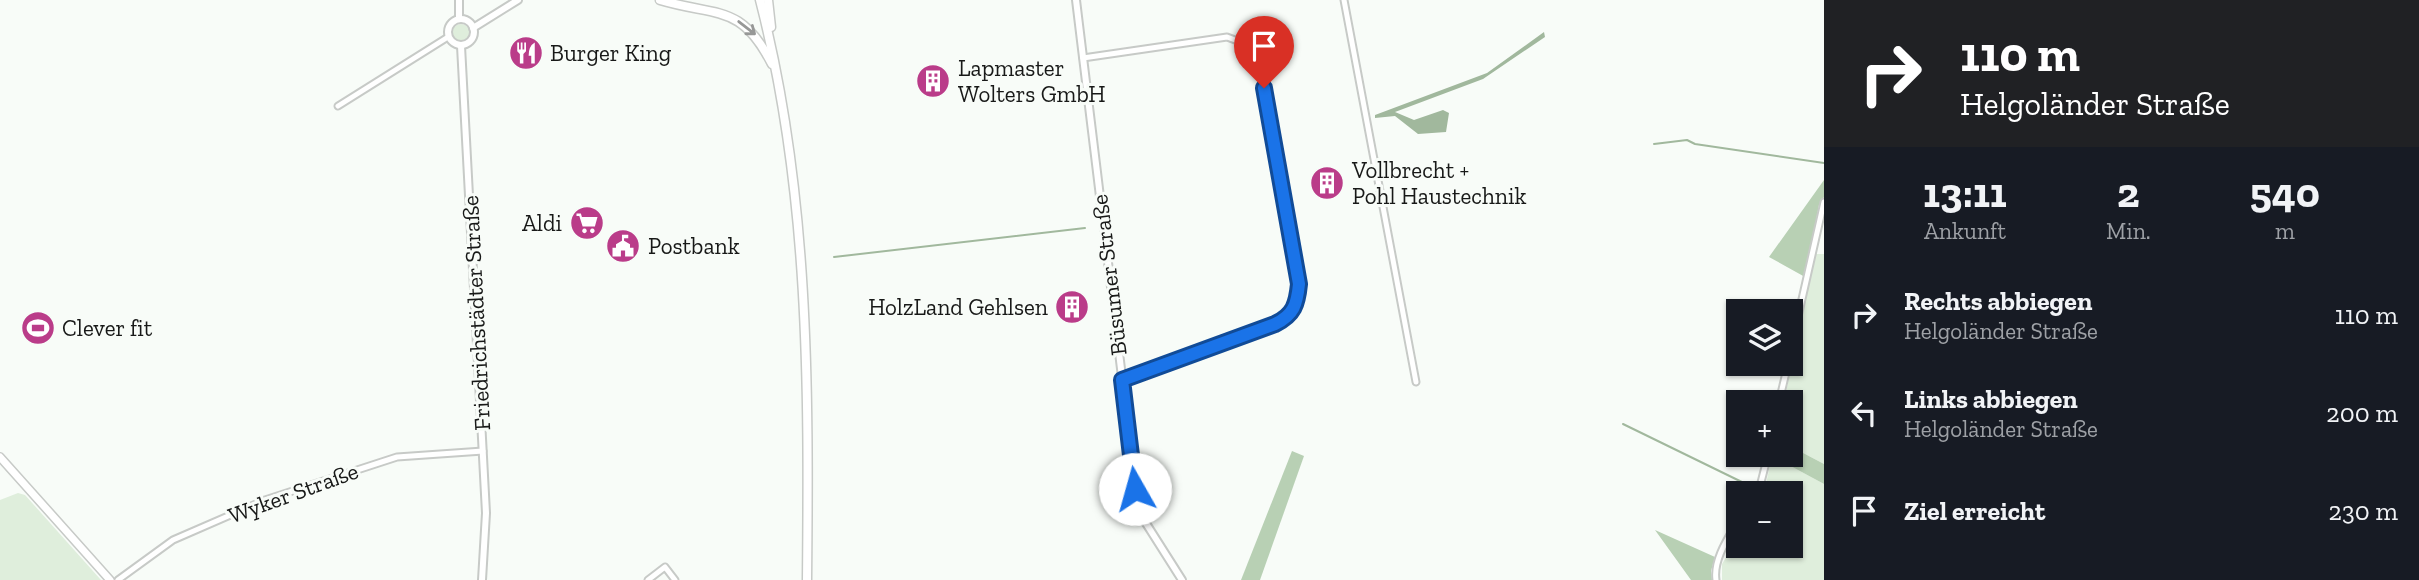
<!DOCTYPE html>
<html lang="de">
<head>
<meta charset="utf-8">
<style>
  :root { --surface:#171b24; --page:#20242c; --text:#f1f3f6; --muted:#9ea1a6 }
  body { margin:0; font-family:"Zilla Slab",serif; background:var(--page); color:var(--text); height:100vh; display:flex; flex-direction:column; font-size:26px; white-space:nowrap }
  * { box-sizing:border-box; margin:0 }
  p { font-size:23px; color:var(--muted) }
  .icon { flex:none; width:38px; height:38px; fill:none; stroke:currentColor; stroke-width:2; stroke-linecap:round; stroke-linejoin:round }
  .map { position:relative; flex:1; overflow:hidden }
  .drawer { display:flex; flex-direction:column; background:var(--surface); width:595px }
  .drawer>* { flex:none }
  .banner { background:#202124; color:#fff; overflow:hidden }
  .fabs { position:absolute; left:1726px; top:299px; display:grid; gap:14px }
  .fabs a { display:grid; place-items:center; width:77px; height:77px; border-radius:0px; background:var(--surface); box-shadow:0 2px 5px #0004; font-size:35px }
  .pin { position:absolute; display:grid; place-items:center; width:60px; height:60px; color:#fff; margin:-72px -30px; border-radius:50% 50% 50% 0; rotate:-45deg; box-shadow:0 0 7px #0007 }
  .pin .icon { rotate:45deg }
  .me { position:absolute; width:77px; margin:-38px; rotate:353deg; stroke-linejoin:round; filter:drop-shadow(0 0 5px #0008) }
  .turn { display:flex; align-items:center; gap:24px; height:147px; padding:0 21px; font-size:32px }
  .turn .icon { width:91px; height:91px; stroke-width:2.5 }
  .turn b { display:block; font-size:49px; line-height:60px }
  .eta { display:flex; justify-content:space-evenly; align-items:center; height:119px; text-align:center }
  .eta b { font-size:42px; font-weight:700; line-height:49px }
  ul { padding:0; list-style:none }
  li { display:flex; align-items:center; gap:21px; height:98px; padding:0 21px }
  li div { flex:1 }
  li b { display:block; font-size:26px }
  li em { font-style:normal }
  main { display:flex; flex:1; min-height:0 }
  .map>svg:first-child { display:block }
  .green { fill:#dfeedc }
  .forest { fill:#b8d0b4 }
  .water { fill:#a1b89d }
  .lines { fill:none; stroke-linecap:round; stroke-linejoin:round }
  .stream { stroke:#a1b89d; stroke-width:2 }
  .minor-casing { stroke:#c7cac7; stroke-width:9 }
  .tertiary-casing { stroke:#c7cac7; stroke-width:10 }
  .secondary-casing { stroke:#c7cac7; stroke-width:10 }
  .primary-casing { stroke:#c7cac7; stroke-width:11 }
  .minor { stroke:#fff; stroke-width:5 }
  .tertiary { stroke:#fff; stroke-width:6 }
  .secondary { stroke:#fff; stroke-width:7 }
  .primary { stroke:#fff; stroke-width:8 }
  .oneway { stroke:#979897 }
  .route-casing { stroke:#114b97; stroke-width:18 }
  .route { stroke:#1a73e8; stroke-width:12 }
  .labels { text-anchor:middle; stroke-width:6; stroke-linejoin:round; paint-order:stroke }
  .poi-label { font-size:23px; fill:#181918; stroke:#f8fcf8; text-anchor:start }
  .street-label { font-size:23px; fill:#181918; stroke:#f8fcf8 }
</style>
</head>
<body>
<main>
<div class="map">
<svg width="1824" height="580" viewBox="0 0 1824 580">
  <rect width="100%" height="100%" fill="#f8fcf8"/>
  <g class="green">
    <circle cx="461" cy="33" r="9"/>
    <path d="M 1814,254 L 1824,254 L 1824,464 L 1790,446 L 1790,402 L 1784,402 Z"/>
    <path d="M 1772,456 L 1824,484 L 1824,580 L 1722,580 L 1722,564 L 1738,538 L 1738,546 L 1790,546 L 1790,494 L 1764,493 Z"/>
    <path d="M 18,493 L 25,495 L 101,580 L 0,580 L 0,500 Z"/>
  </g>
  <g class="forest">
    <path d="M 1824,180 L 1824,197 L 1819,205 L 1805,277 L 1769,257 Z"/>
    <path d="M 1790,446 L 1824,464 L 1824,484 L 1772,456 L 1790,455 Z"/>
    <path d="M 1292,451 L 1304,456 L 1260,580 L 1241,580 Z"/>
    <path d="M 1655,530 L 1715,557 L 1711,571 L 1712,580 L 1691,580 Z"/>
  </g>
  <path class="water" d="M 1544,32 L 1545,37 L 1483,79 L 1395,112 L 1414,120 L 1443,110 L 1449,113 L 1446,132 L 1418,134 L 1395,116 L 1375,118 L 1375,115 L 1487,73 Z"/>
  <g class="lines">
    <g class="stream">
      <path d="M 1654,144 L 1687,140 L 1695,144 L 1824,163"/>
      <path d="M 834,257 L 1085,228"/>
      <path d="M 1623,424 L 1748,485"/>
    </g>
    <g class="minor-casing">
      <g id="minor">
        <path d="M 1344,0 L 1416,382"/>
        <path d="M 1083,58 L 1227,37 L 1246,44 L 1259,65 L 1299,284 L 1297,305 L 1288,318 L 1122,380"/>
        <path d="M 338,106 L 448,37"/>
        <path d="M 1790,352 L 1824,202"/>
        <path d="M 1779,402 L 1788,364"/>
        <path d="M 1758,494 L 1768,455"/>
        <path d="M 118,580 L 173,540 L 265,500 L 397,457 L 483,451"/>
        <path d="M 648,580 L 665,567 L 675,580"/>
        <path d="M 1716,580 C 1713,560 1728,538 1738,521"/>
      </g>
    </g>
    <g class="tertiary-casing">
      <g id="tertiary">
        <path d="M 459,0 L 459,19"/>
        <path d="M 1076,0 L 1137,500 L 1142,517 L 1182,580"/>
        <circle cx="461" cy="32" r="13"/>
        <path d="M 473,28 L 518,0"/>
        <path d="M 461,46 L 486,513 L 482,580"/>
      </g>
    </g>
    <g class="secondary-casing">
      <path id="secondary" d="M 0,457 L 110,580"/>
    </g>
    <g class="primary-casing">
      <g id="primary">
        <path d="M 660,0 C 717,17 741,3 772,64"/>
        <path d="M 760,0 C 809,190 809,385 807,580"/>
        <path d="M 768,0 L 771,27"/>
      </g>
    </g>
    <use href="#minor" class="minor"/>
    <use href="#tertiary" class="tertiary"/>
    <use href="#secondary" class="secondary"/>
    <use href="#primary" class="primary"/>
  </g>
  <defs><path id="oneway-shaft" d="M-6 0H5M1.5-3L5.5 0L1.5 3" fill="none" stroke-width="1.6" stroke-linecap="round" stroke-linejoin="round" transform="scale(1.75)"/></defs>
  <use class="oneway" href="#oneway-shaft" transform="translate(747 28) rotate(38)"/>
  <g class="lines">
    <g class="route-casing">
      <path id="route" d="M 1135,489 L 1122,380 L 1275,324 C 1294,315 1297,304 1299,284 L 1264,88"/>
    </g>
    <use href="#route" class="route"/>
  </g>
  <defs>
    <g id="restaurant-disc" transform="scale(1.75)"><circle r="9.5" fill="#ba3c89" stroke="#f8fcf8"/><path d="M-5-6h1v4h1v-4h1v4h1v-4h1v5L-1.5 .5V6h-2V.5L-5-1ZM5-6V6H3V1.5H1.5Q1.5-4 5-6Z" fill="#fff"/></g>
    <g id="building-disc" transform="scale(1.75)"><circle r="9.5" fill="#ba3c89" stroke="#f8fcf8"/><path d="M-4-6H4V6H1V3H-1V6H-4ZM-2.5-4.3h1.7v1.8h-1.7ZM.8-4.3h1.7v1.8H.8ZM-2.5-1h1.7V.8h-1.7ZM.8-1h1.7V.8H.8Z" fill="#fff"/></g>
    <g id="supermarket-disc" transform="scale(1.75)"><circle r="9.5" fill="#ba3c89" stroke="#f8fcf8"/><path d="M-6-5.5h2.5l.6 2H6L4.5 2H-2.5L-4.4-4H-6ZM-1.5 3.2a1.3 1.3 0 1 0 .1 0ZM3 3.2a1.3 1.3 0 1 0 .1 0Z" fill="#fff"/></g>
    <g id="civic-disc" transform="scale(1.75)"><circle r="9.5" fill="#ba3c89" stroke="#f8fcf8"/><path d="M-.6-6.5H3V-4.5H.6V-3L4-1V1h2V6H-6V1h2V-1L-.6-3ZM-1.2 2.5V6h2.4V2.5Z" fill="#fff"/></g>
    <g id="stadium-disc" transform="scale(1.75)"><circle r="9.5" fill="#ba3c89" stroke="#f8fcf8"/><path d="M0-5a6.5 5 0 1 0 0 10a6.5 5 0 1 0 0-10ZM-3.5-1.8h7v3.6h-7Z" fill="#fff"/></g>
  </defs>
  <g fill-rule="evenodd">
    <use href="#restaurant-disc" x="526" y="53"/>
    <use href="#building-disc" x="933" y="81"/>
    <use href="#building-disc" x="1327" y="183"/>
    <use href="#supermarket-disc" x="587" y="223"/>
    <use href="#civic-disc" x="623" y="246"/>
    <use href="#building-disc" x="1072" y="307"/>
    <use href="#stadium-disc" x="38" y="328"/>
  </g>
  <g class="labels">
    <g class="poi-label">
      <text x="550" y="61">Burger King</text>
      <text x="958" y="76">Lapmaster<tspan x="958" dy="26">Wolters GmbH</tspan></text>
      <text x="1352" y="178">Vollbrecht +<tspan x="1352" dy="26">Pohl Haustechnik</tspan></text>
      <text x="562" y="231" text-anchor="end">Aldi</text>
      <text x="648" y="254">Postbank</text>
      <text x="1048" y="315" text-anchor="end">HolzLand Gehlsen</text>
      <text x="62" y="336">Clever fit</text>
    </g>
    <g class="street-label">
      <text transform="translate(1109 275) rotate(-97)" y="8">Büsumer Straße</text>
      <text transform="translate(476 313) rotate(-93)" y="8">Friedrichstädter Straße</text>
      <text transform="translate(293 493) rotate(-20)" y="8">Wyker Straße</text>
    </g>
  </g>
</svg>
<div class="fabs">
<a><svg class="icon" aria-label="layers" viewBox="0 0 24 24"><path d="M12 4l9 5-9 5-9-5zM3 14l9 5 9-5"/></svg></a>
<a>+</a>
<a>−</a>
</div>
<div class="pin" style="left:1264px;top:88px;background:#d93025"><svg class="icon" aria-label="arrive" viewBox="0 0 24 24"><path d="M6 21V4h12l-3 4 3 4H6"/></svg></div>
<svg class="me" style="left:1135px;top:489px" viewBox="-20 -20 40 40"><circle r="19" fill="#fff"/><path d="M0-13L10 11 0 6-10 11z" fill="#1a73e8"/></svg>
</div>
<section class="drawer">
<div class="banner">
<div class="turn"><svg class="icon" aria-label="right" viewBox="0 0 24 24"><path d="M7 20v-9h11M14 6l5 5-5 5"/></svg><div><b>110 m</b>Helgoländer Straße</div></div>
</div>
<div class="eta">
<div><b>13:11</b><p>Ankunft</p></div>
<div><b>2</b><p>Min.</p></div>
<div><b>540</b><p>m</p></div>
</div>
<ul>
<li><svg class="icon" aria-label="right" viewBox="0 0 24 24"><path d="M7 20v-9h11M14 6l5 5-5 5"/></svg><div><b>Rechts abbiegen</b><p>Helgoländer Straße</p></div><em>110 m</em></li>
<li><svg class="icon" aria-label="left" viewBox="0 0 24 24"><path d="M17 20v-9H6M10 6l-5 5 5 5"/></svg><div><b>Links abbiegen</b><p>Helgoländer Straße</p></div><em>200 m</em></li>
<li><svg class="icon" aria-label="arrive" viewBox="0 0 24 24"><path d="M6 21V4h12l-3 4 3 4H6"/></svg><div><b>Ziel erreicht</b></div><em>230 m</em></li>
</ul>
</section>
</main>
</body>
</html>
